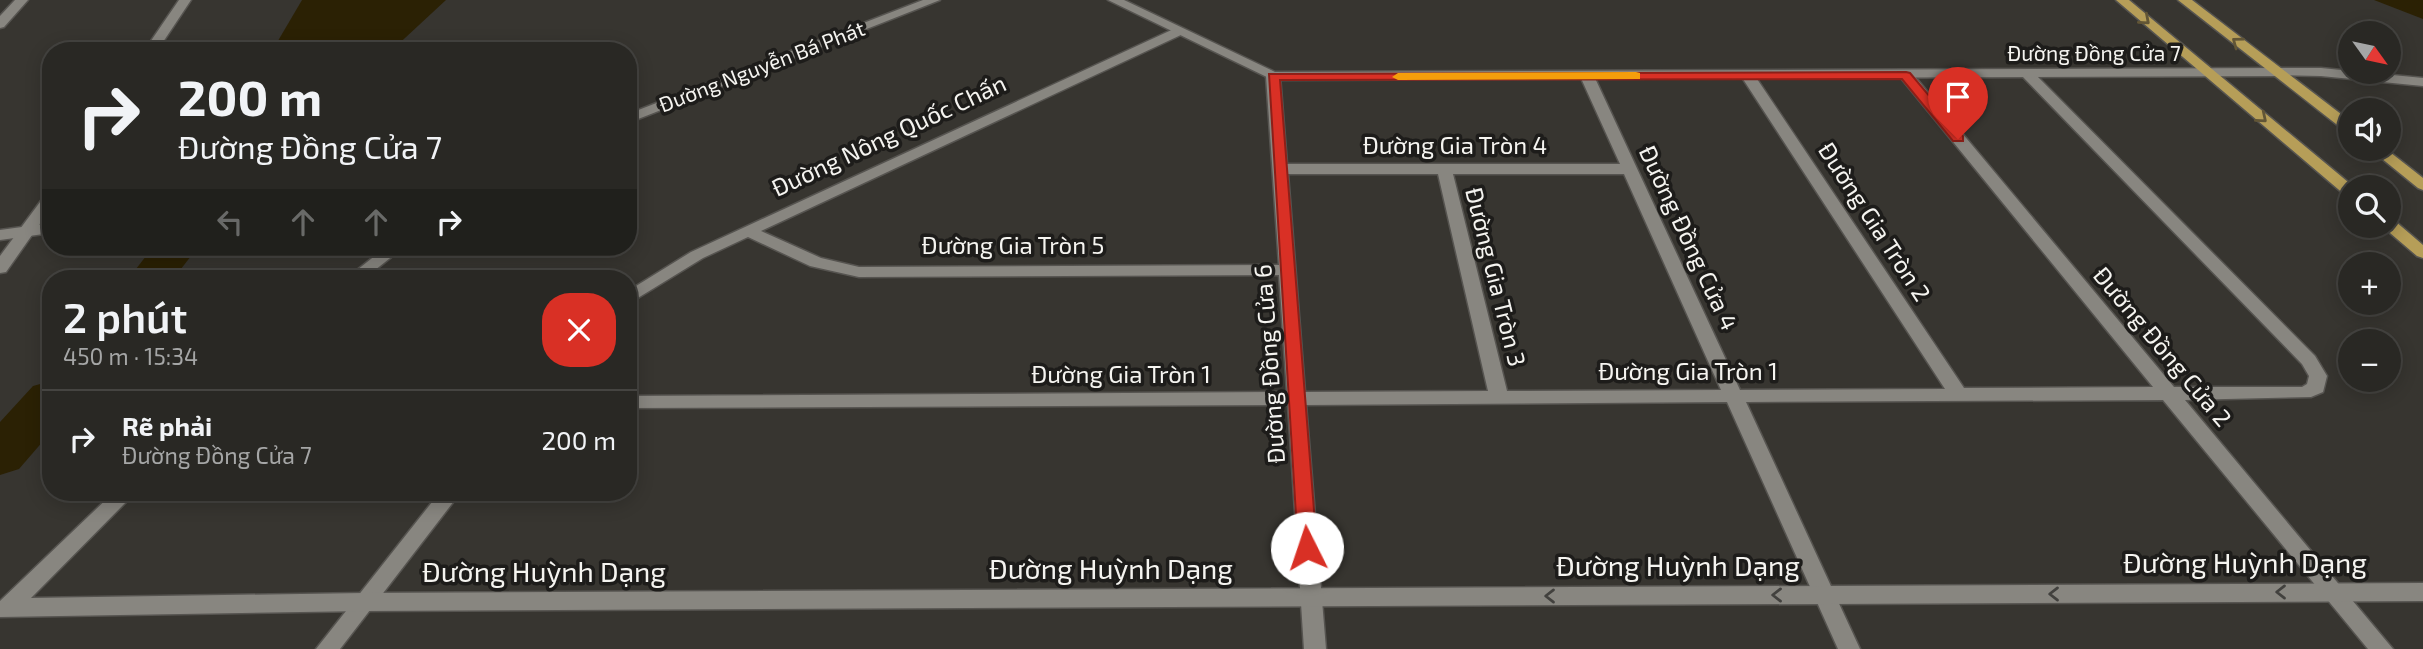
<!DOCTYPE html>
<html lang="vi">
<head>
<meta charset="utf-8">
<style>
  :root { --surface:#292824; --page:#31302c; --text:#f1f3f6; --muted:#a5a6a6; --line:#454441 }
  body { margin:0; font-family:"Exo 2",sans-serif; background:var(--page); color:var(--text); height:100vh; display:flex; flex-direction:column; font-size:26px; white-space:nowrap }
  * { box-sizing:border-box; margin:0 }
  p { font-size:23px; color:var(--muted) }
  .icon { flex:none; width:38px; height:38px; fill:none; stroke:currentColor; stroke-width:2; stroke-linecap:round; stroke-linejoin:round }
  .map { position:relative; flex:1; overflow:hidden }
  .panel { position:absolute; left:42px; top:270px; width:595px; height:231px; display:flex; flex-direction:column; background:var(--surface); border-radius:28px; box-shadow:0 4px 18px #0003,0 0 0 2px var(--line) }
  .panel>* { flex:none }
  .hud { position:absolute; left:42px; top:42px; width:595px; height:214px; border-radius:28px; box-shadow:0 4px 18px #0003,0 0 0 2px var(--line); background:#292824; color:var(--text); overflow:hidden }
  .needle { width:46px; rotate:123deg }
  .tools { position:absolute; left:2338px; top:21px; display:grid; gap:14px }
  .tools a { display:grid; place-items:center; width:63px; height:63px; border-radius:50%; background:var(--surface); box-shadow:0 4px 18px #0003,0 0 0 2px var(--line); font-size:35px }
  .pin { position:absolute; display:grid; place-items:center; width:60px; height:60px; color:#fff; margin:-72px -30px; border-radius:50% 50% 50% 0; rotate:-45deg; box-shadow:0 0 7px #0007 }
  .pin .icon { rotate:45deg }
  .me { position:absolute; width:77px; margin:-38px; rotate:356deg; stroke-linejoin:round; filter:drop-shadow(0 0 5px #0008) }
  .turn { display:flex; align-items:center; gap:24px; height:147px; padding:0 21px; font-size:32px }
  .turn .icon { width:91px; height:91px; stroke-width:2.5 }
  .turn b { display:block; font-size:49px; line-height:60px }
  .lanes { display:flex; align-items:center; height:66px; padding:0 21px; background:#0003; justify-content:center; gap:35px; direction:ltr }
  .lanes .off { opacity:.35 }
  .round { display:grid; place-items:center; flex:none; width:74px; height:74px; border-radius:28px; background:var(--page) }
  .summary { display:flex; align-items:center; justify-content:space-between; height:119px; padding:0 21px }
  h1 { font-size:42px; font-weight:600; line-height:52px }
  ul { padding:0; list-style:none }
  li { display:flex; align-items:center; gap:21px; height:98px; padding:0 21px; border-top:2px solid var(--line) }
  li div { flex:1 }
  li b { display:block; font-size:26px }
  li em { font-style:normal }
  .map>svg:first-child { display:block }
  .water { fill:#2b2104 }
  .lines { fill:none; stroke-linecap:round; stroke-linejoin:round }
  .river { fill:#2b2104; fill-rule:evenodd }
  .minor-casing { stroke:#565450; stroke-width:3 }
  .tertiary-casing { stroke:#565450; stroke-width:3 }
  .primary-casing { stroke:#565450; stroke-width:3 }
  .minor { fill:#888680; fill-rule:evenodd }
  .tertiary { fill:#888680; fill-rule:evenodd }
  .primary { fill:#b69e58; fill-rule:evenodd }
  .oneway { stroke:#625636 }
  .oneway2 { stroke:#42413e }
  .route { fill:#d93025; stroke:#8d1f18; stroke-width:2 }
  .slow { fill:#f59e0b }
  .labels { text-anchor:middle; stroke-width:7; stroke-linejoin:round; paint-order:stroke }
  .far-street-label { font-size:21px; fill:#f5f4f0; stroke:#1d1c1a }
  .street-label { font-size:24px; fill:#f5f4f0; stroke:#1d1c1a }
  .near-street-label { font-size:28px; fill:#f5f4f0; stroke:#1d1c1a }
</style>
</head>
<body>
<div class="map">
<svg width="2423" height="649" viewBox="0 0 2423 649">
  <rect width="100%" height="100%" fill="#373530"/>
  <g class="water">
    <path d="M 302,0 L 446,0 L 391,51 L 272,51 Z"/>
    <path d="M 2374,0 L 2423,0 L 2423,19 Z"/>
  </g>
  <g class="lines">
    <g class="river">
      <path d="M 153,247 L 198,247 L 174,278 L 129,278 Z"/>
      <path d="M 51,381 L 51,432 L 19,469 L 0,475 L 0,422 L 33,386 Z"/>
    </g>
    <g class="minor-casing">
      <g id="minor">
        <path d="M 15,0 L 28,0 L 4,27 L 0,28 L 0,16 Z"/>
        <path d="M 1178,27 L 1184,31 L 1183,34 L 761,231 L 821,258 L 859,267 L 1279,265 L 1266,76 L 1268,73 L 1273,72 L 1280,76 L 1287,164 L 1620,164 L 1580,76 L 1587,72 L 1594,76 L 1740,390 L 1945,389 L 1741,76 L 1748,72 L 1755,76 L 1964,388 L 2153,387 L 1901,78 L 1899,75 L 1906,71 L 1911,72 L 2174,387 L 2302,387 L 2307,384 L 2309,376 L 2302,364 L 2021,75 L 2028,71 L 2033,72 L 2315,356 L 2327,376 L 2323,392 L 2311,397 L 2185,400 L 2393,649 L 2368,649 L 2163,400 L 1746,402 L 1860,649 L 1838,649 L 1727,402 L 1306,405 L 1326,649 L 1304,649 L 1288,405 L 628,408 L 628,396 L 1287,392 L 1279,275 L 859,277 L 810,266 L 748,237 L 703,258 L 628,304 L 628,291 L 691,252 ZM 1288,174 L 1438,174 L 1488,391 L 1305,392 ZM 1453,174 L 1624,174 L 1721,390 L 1507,391 Z"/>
        <path d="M 2279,68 L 2321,68 L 2423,78 L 2423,86 L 2321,76 L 2274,75 L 2274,69 Z"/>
        <path d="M 51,223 L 51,233 L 0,240 L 0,230 Z"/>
        <path d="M 440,492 L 461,492 L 340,649 L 316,649 Z"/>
      </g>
    </g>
    <g class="tertiary-casing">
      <g id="tertiary">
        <path d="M 179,0 L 191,0 L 157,51 L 144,51 Z"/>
        <path d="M 923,0 L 940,0 L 628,123 L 628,114 Z"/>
        <path d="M 1108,0 L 1124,0 L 1275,72 L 2279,68 L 2286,72 L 2279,76 L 1273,80 Z"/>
        <path d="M 51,192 L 51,208 L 6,272 L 0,273 L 0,256 L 46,194 Z"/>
        <path d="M 386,247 L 404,247 L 365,278 L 347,278 Z"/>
        <path d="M 114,492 L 136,492 L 31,598 L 364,593 L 2423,583 L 2423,601 L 364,611 L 0,617 L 0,601 Z"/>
      </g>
    </g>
    <g class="primary-casing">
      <g id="primary">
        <path d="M 2116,0 L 2129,0 L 2354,187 L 2350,187 L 2350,197 L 2345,195 Z"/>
        <path d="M 2178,0 L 2192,0 L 2350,121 L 2350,132 L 2345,131 Z"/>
        <path d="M 2370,149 L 2386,149 L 2423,178 L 2423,190 L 2418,188 Z"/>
        <path d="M 2389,219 L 2395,221 L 2423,245 L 2423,258 L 2417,256 L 2383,227 L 2389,226 Z"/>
      </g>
    </g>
    <use href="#minor" class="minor"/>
    <use href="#tertiary" class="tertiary"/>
    <use href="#primary" class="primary"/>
  </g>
  <defs><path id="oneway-chevron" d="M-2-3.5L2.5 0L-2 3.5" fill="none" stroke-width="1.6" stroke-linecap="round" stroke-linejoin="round" transform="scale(1.75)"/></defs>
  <g class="oneway">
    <use href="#oneway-chevron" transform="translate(2145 20) rotate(41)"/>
    <use href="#oneway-chevron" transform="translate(2237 42) rotate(-143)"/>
    <use href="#oneway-chevron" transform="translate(2262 118) rotate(40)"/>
  </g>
  <g class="oneway2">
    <use href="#oneway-chevron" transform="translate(2281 592) rotate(180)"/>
    <use href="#oneway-chevron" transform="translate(2054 594) rotate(180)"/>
    <use href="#oneway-chevron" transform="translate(1777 595) rotate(180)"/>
    <use href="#oneway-chevron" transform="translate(1550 596) rotate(180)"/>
  </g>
  <path class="route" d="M 1906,72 L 1910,73 L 1963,136 L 1963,141 L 1953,141 L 1902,79 L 1280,80 L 1317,548 L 1314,553 L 1307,555 L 1301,553 L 1298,548 L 1269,74 Z"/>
  <path class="slow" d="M 1636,72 L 1640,73 L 1640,79 L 1398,80 L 1392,77 L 1398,73 Z"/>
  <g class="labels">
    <g class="far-street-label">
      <text x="2094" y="61">Đường Đồng Cửa 7</text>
      <text transform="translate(762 67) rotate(-21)" y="7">Đường Nguyễn Bá Phát</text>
    </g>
    <g class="street-label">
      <text transform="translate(889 136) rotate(-25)" y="8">Đường Nông Quốc Chấn</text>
      <text x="1455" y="154">Đường Gia Tròn 4</text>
      <text transform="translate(1874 222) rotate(57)" y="8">Đường Gia Tròn 2</text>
      <text transform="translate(1688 238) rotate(65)" y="8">Đường Đồng Cửa 4</text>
      <text x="1013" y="254">Đường Gia Tròn 5</text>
      <text transform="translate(1495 277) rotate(76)" y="8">Đường Gia Tròn 3</text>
      <text transform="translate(2162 347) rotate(50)" y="8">Đường Đồng Cửa 2</text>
      <text transform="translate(1270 364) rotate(-94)" y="8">Đường Đồng Cửa 6</text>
      <text x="1688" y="380">Đường Gia Tròn 1</text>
      <text x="1121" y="383">Đường Gia Tròn 1</text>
    </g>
    <g class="near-street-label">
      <text x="2245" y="573">Đường Huỳnh Dạng</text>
      <text x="1678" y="576">Đường Huỳnh Dạng</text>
      <text x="1111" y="579">Đường Huỳnh Dạng</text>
      <text x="544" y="582">Đường Huỳnh Dạng</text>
    </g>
  </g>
</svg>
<div class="tools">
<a><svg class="needle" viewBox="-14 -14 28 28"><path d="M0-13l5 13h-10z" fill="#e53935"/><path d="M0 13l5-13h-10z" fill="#a5a6a6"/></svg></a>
<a><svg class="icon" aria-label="sound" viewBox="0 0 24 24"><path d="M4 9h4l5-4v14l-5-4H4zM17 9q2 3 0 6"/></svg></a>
<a><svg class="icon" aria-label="search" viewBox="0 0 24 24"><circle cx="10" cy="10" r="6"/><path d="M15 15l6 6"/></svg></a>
<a>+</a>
<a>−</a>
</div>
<div class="pin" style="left:1958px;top:139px;background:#d93025"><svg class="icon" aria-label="arrive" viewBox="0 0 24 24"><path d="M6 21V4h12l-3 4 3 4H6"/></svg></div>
<svg class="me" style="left:1307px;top:548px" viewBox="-20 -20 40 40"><circle r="19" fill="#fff"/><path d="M0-13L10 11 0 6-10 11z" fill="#d93025"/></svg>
<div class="hud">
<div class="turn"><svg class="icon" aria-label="right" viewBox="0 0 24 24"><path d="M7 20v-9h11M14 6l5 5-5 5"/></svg><div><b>200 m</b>Đường Đồng Cửa 7</div></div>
<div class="lanes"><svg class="icon off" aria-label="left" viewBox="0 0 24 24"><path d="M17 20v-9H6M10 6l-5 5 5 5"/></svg><svg class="icon off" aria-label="ahead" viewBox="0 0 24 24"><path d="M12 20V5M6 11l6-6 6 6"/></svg><svg class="icon off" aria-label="ahead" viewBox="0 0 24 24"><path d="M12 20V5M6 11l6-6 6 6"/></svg><svg class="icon" aria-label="right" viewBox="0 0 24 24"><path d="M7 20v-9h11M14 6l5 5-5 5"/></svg></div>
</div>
<section class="panel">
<div class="summary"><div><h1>2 phút</h1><p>450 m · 15:34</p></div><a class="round" style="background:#d93025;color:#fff"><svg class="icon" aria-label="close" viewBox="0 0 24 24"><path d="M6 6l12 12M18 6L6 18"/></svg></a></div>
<ul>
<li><svg class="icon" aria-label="right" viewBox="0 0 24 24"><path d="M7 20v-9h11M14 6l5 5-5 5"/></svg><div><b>Rẽ phải</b><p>Đường Đồng Cửa 7</p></div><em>200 m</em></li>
</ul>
</section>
</div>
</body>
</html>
